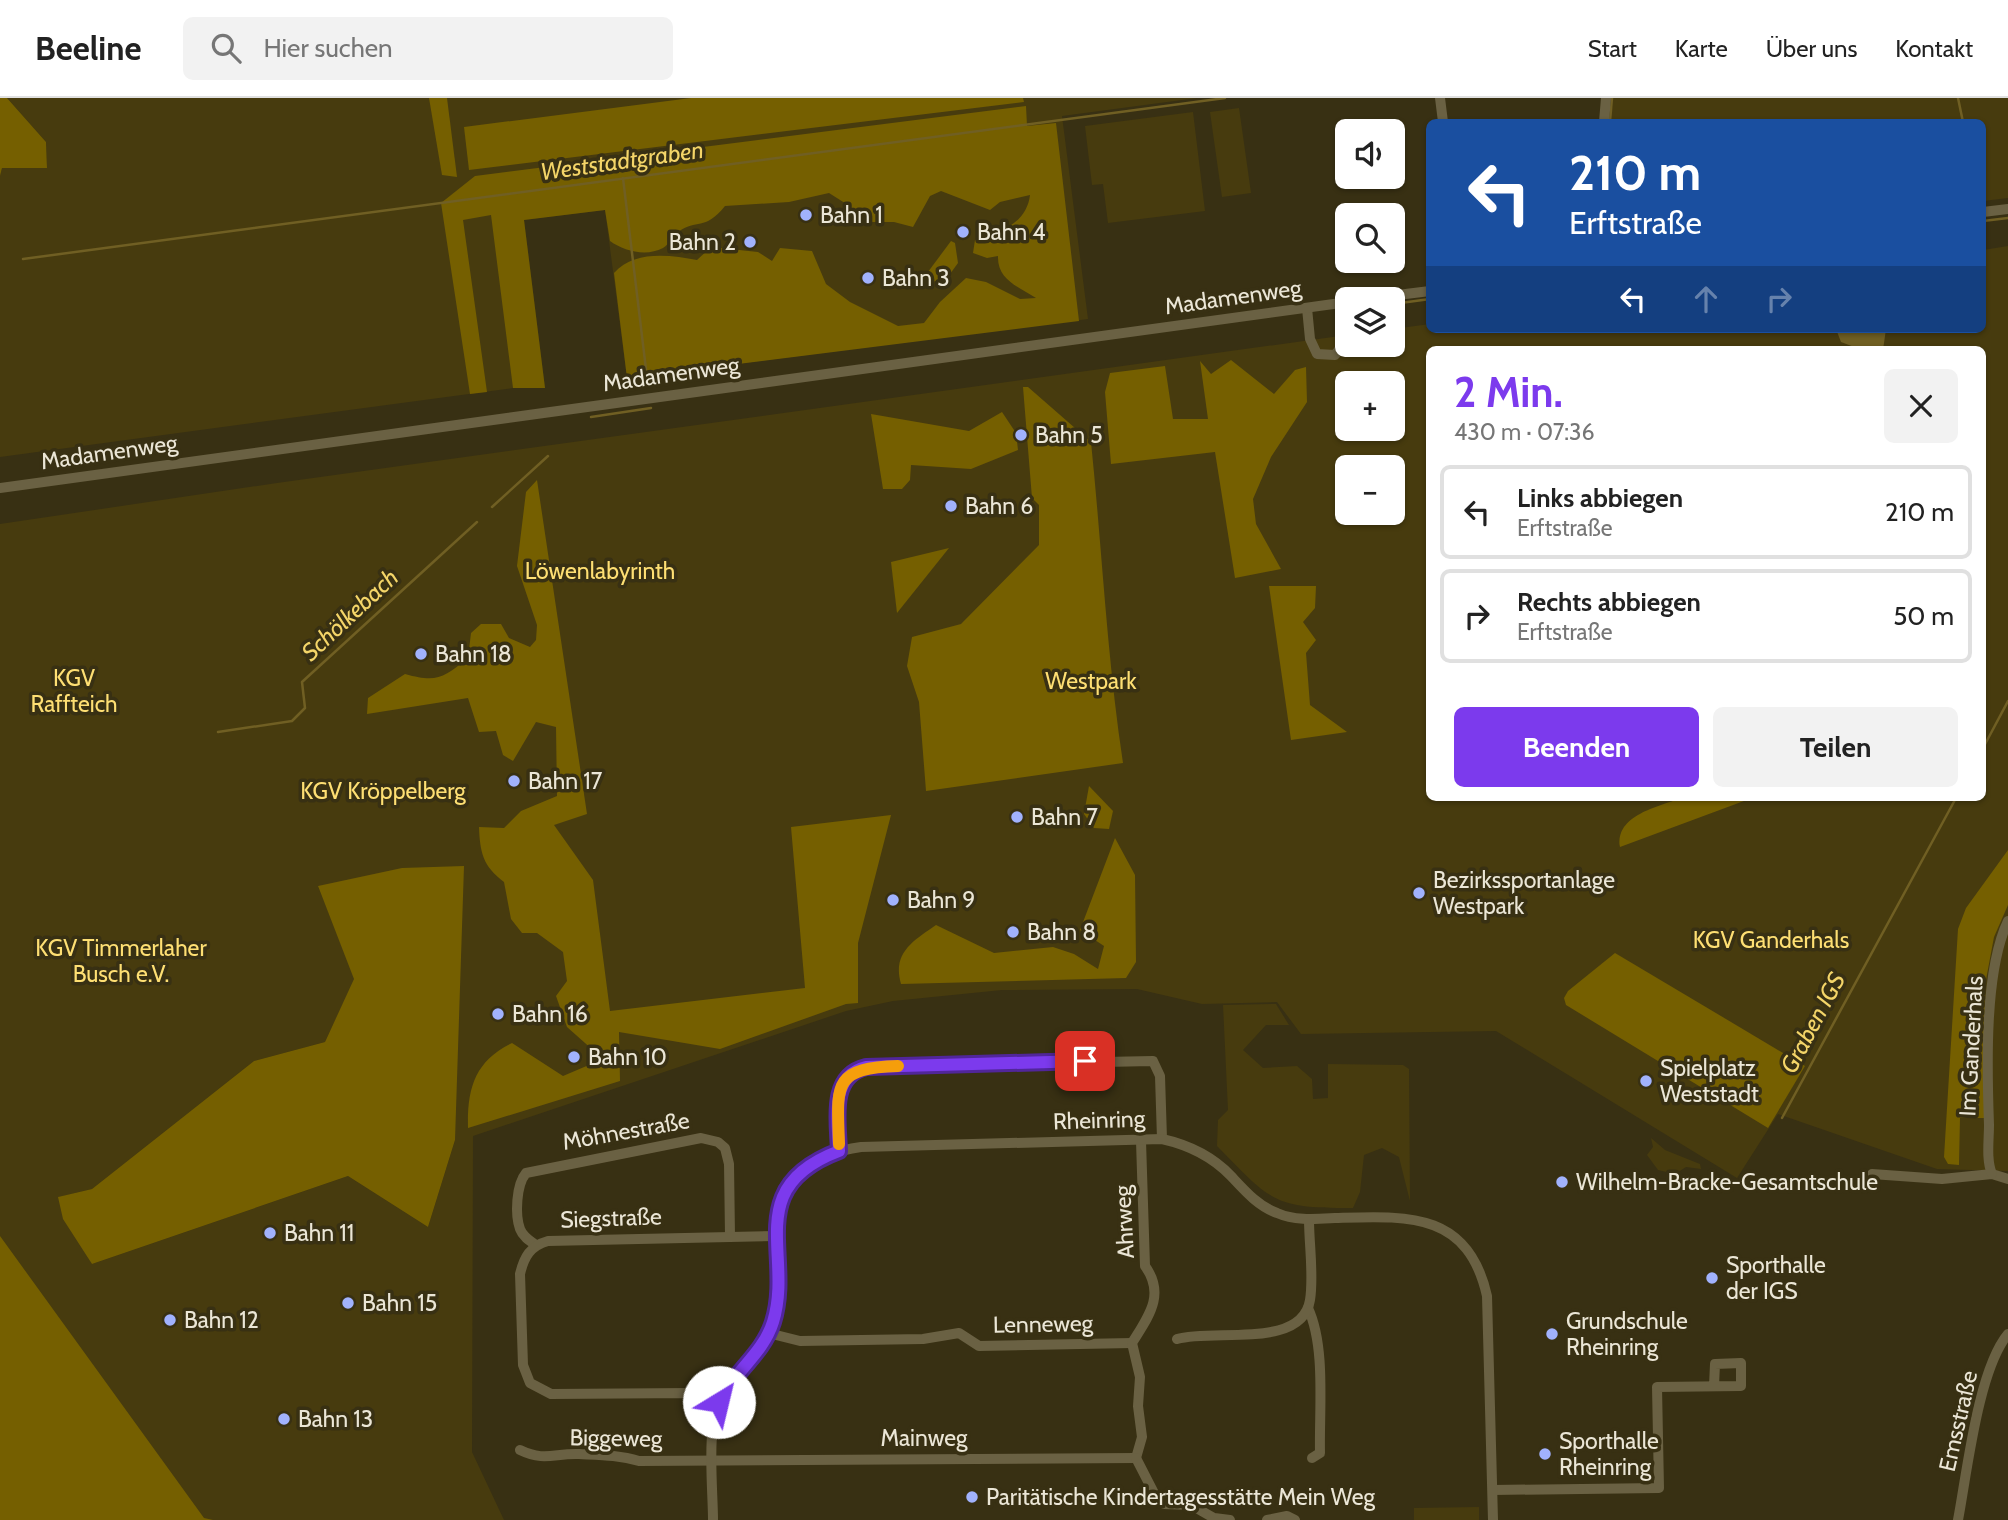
<!DOCTYPE html>
<html lang="de">
<head>
<meta charset="utf-8">
<style>
  :root { --surface:#fff; --page:#f2f2f2; --text:#222; --muted:#767676; --line:#e0e0e0; --accent:#7c3aed }
  body { margin:0; font-family:Cabin,sans-serif; background:var(--page); color:var(--text); height:100vh; display:flex; flex-direction:column; font-size:26px; white-space:nowrap }
  * { box-sizing:border-box; margin:0 }
  p { font-size:23px; color:var(--muted) }
  .icon { flex:none; width:38px; height:38px; fill:none; stroke:currentColor; stroke-width:2; stroke-linecap:round; stroke-linejoin:round }
  .map { position:relative; flex:1; overflow:hidden }
  .sheet { position:absolute; left:1426px; top:248px; width:560px; height:455px; display:flex; flex-direction:column; background:var(--surface); border-radius:10px; box-shadow:0 2px 5px #0004 }
  .sheet>* { flex:none }
  .banner { position:absolute; left:1426px; top:21px; width:560px; height:214px; border-radius:10px; box-shadow:0 2px 5px #0004; background:#1a4fa0; color:#fff; overflow:hidden }
  .fabs { position:absolute; left:1335px; top:21px; display:grid; gap:14px }
  .fabs a { display:grid; place-items:center; width:70px; height:70px; border-radius:10px; background:var(--surface); box-shadow:0 2px 5px #0004; font-size:35px }
  .pin { position:absolute; display:grid; place-items:center; width:60px; height:60px; color:#fff; margin:-30px; border-radius:14px; box-shadow:0 4px 10px #0006 }
  .me { position:absolute; width:77px; margin:-38px; rotate:36deg; stroke-linejoin:round; filter:drop-shadow(0 0 5px #0008) }
  .turn { display:flex; align-items:center; gap:24px; height:147px; padding:0 28px; font-size:32px }
  .turn .icon { width:91px; height:91px; stroke-width:2.5 }
  .turn b { display:block; font-size:49px; line-height:60px }
  .lanes { display:flex; align-items:center; height:66px; padding:0 28px; background:#0003; justify-content:center; gap:35px; direction:ltr }
  .lanes .off { opacity:.35 }
  .round { display:grid; place-items:center; flex:none; width:74px; height:74px; border-radius:10px; background:var(--page) }
  .summary { display:flex; align-items:center; justify-content:space-between; height:119px; padding:0 28px }
  h1 { font-size:42px; font-weight:800; line-height:52px; color:var(--accent) }
  .button { display:flex; gap:14px; margin-top:auto; padding:14px 28px }
  .button a { flex:1; height:80px; border-radius:10px; background:var(--accent); color:#fff; font-size:28px; font-weight:800; line-height:80px; text-align:center }
  .button a+a { background:var(--page); color:var(--text) }
  ul { padding:0; list-style:none }
  li { display:flex; align-items:center; gap:21px; height:94px; margin:0 14px 10px; padding:0 14px; border:4px solid var(--line); border-radius:10px }
  li div { flex:1 }
  li b { display:block; font-size:26px }
  li em { font-style:normal }
  header { display:flex; align-items:center; gap:42px; box-sizing:border-box; height:98px; padding:0 35px; background:var(--surface); border-bottom:2px solid var(--line) }
  header strong { font-size:33px }
  nav { display:flex; gap:38px; margin-inline-start:auto; font-size:24px }
  .search { width:490px; height:63px; background:var(--page); display:flex; align-items:center; gap:18px; box-sizing:border-box; padding:0 24px; border-radius:10px; color:var(--muted); font-size:26px }
  .map>svg:first-child { display:block }
  .green { fill:#473b0e; fill-rule:evenodd }
  .forest { fill:#755f00 }
  .water { fill:#705f23 }
  .lines { fill:none; stroke-linecap:round; stroke-linejoin:round }
  .stream { stroke:#705f23; stroke-width:2.5 }
  .minor { stroke:#6a6143; stroke-width:10 }
  .route-casing { stroke:#51269a; stroke-width:18 }
  .route { stroke:#7c3aed; stroke-width:12 }
  .slow { stroke:#f59e0b; stroke-width:12 }
  .poi-dot { fill:#a1b2fd; stroke:#383013; stroke-width:2.5 }
  .labels { text-anchor:middle; stroke-width:7; stroke-linejoin:round; paint-order:stroke }
  .poi-label { font-size:23px; fill:#ebe6d6; stroke:#383013; text-anchor:start }
  .street-label { font-size:23px; fill:#ebe6d6; stroke:#383013 }
  .park-label { font-size:23px; fill:#fedf73; stroke:#383013 }
  .water-label { font-size:24px; font-style:italic; fill:#f4d568; stroke:#383013 }
</style>
</head>
<body>
<header>
<strong>Beeline</strong>
<div class="search"><svg class="icon" aria-label="search" viewBox="0 0 24 24"><circle cx="10" cy="10" r="6"/><path d="M15 15l6 6"/></svg>Hier suchen</div>
<nav><a>Start</a><a>Karte</a><a>Über uns</a><a>Kontakt</a></nav>
</header>
<div class="map">
<svg width="2008" height="1422" viewBox="0 0 2008 1422">
  <rect width="100%" height="100%" fill="#383013"/>
  <g class="green">
    <path d="M 7,0 L 1197,0 L 1062,18 L 1088,221 L 627,280 L 605,112 L 524,122 L 545,290 L 513,290 L 0,359 L 0,78 L 2,70 L 47,69 L 46,44 Z"/>
    <path d="M 1613,0 L 2008,0 L 2008,100 L 1983,103 L 1983,24 L 1611,24 Z"/>
    <path d="M 1239,10 L 1251,95 L 1222,99 L 1210,14 Z"/>
    <path d="M 1193,14 L 1205,113 L 1108,125 L 1103,86 L 1092,87 L 1085,28 Z"/>
    <path d="M 2008,148 L 2008,1073 L 1937,1071 L 1778,1016 L 1737,1080 L 1496,933 L 1301,936 L 1277,904 L 1202,906 L 1137,891 L 1002,892 L 893,903 L 846,913 L 473,1038 L 472,1354 L 504,1422 L 0,1422 L 0,426 L 277,385 L 1347,237 L 1348,247 L 1393,247 L 1393,231 L 1430,226 L 1430,231 L 1983,231 L 1983,152 ZM 1430,252 L 1983,252 L 1983,700 L 1430,700 ZM 1348,285 L 1393,285 L 1393,331 L 1348,331 ZM 1348,369 L 1393,369 L 1393,415 L 1348,415 ZM 318,788 L 455,1042 L 428,1129 L 348,1078 L 92,1166 L 59,1099 L 92,1091 L 254,963 L 325,944 L 355,881 Z"/>
    <path d="M 1276,906 L 1289,927 L 1266,927 L 1243,952 L 1263,970 L 1297,968 L 1312,981 L 1313,1001 L 1328,1000 L 1328,966 L 1403,967 L 1409,971 L 1410,1103 L 1399,1059 L 1382,1050 L 1364,1057 L 1360,1094 L 1353,1110 C 1273,1110 1272,1104 1217,1048 L 1218,1022 L 1228,1012 L 1223,907 Z"/>
    <path d="M 1651,1040 L 1665,1052 L 1700,1066 L 1701,1071 L 1686,1069 L 1675,1076 L 1658,1072 L 1647,1057 L 1653,1049 Z"/>
    <path d="M 1479,1409 L 1479,1422 L 1414,1422 L 1414,1410 Z"/>
  </g>
  <g class="forest">
    <path d="M 0,0 L 7,0 L 46,44 L 47,70 L 2,70 L 0,78 Z"/>
    <path d="M 429,0 L 447,0 L 457,79 L 442,77 Z"/>
    <path d="M 691,0 L 1023,0 L 1024,4 L 469,72 L 464,29 Z"/>
    <path d="M 1026,8 L 1027,28 L 1056,25 L 1079,223 L 627,280 L 614,175 C 634,152 670,157 697,162 L 711,149 L 758,154 L 772,163 L 780,150 L 812,153 L 826,186 L 850,204 L 898,228 L 924,225 L 940,204 L 966,180 L 986,184 L 1020,201 L 1036,200 C 1019,189 997,182 998,158 L 987,160 L 973,155 L 975,142 C 999,136 1027,125 1030,97 L 1000,104 L 990,112 L 941,93 L 930,98 L 913,129 L 894,124 L 862,124 L 848,107 L 829,95 L 789,104 L 725,108 C 704,134 697,120 678,134 C 672,138 669,147 663,150 C 646,159 624,153 610,143 L 605,112 L 524,122 L 545,290 L 513,290 L 491,117 L 463,122 L 487,294 L 470,296 L 441,105 L 475,78 Z"/>
    <path d="M 951,143 L 955,145 L 958,165 L 950,176 L 931,185 L 922,182 Z"/>
    <path d="M 1231,262 L 1274,296 L 1295,272 L 1306,269 L 1307,304 L 1271,359 L 1253,401 L 1256,426 L 1281,471 L 1235,480 L 1215,354 L 1111,366 L 1105,294 L 1110,275 L 1165,268 L 1173,321 L 1208,321 L 1200,263 L 1211,276 Z"/>
    <path d="M 1023,289 L 1028,289 L 1091,344 C 1102,451 1107,559 1123,665 L 926,693 L 919,604 L 907,568 L 912,539 L 961,526 L 1039,447 L 1039,407 L 1032,400 Z"/>
    <path d="M 1002,314 L 1016,335 L 1018,352 L 971,371 L 911,367 L 910,382 L 902,391 L 883,391 L 871,316 L 969,333 Z"/>
    <path d="M 537,382 L 587,716 L 554,727 L 593,782 L 610,913 L 805,890 L 791,729 L 891,717 L 858,845 L 858,905 L 846,906 L 720,951 L 619,934 L 620,983 L 468,1030 C 467,990 475,963 512,945 L 563,978 L 603,961 L 567,929 L 556,898 L 567,883 L 563,854 L 537,835 L 522,835 L 511,821 L 504,784 C 483,768 480,755 479,729 L 504,730 L 521,713 L 557,698 L 556,629 L 536,624 L 513,663 L 503,657 L 496,633 L 479,634 L 468,600 L 367,616 L 368,600 L 405,576 C 437,585 443,580 468,560 L 471,535 L 481,526 L 501,526 L 509,540 L 530,549 L 536,542 L 537,527 L 517,468 L 526,394 Z"/>
    <path d="M 949,450 L 897,515 L 891,464 Z"/>
    <path d="M 1269,488 L 1316,488 L 1315,510 L 1303,524 L 1316,542 L 1306,555 L 1310,607 L 1347,634 L 1291,642 Z"/>
    <path d="M 1089,688 L 1113,713 L 1109,731 L 1094,730 L 1084,716 Z"/>
    <path d="M 1681,700 L 1752,700 L 1620,749 C 1615,717 1658,709 1681,700 Z"/>
    <path d="M 1115,740 L 1135,777 L 1136,864 L 1126,880 L 901,886 C 892,855 913,843 936,827 L 994,855 L 1053,849 L 1074,856 L 1098,871 L 1104,848 L 1080,832 Z"/>
    <path d="M 2008,752 L 2008,807 L 1994,839 L 1985,887 L 1984,1020 L 1960,1020 L 1959,1067 L 1948,1066 L 1944,1059 L 1958,831 L 1966,810 Z"/>
    <path d="M 464,768 L 455,1042 L 428,1129 L 348,1078 L 92,1166 L 63,1121 L 58,1099 L 92,1091 L 254,963 L 325,944 L 354,881 L 318,788 L 402,770 Z"/>
    <path d="M 1615,855 L 1805,968 L 1768,1030 L 1566,907 L 1564,900 L 1568,893 Z"/>
    <path d="M 0,1138 L 204,1420 L 213,1422 L 0,1422 Z"/>
  </g>
  <path class="water" d="M 1836,231 L 1886,231 L 1883,252 L 1862,252 L 1841,244 Z"/>
  <g class="lines">
    <g class="stream">
      <path d="M 1958,0 L 1963,24"/>
      <path d="M 1610,24 L 1612,0"/>
      <path d="M 623,80 L 648,288"/>
      <path d="M 1983,123 L 2008,120"/>
      <path d="M 23,161 L 1225,0"/>
      <path d="M 1393,206 L 1430,201"/>
      <path d="M 591,319 L 651,310"/>
      <path d="M 492,409 L 548,358"/>
      <path d="M 218,634 L 292,623 L 305,610 L 302,584 L 477,424"/>
      <path d="M 1983,650 L 2008,603"/>
      <path d="M 1782,1020 L 1956,700"/>
    </g>
    <g class="minor">
      <path d="M 1440,0 L 1443,24"/>
      <path d="M 1604,24 L 1606,0"/>
      <path d="M 1983,114 L 2008,111"/>
      <path d="M 1365,201 L 1430,193"/>
      <path d="M 1307,210 L 1310,241 L 1317,256 L 1335,257 L 1348,240"/>
      <path d="M 0,390 L 1348,204"/>
      <path d="M 839,1053 C 838,1023 829,978 866,969 L 1153,963 L 1160,978 L 1162,1041"/>
      <path d="M 1872,1076 L 1942,1081 L 1992,1076 L 2008,1081"/>
      <path d="M 1992,1076 C 1986,1062 1989,1042 1989,1027 C 1987,971 1984,873 2008,823"/>
      <path d="M 536,1147 C 530,1143 523,1139 520,1131 C 515,1117 516,1087 526,1075 L 701,1040 L 718,1044 L 725,1050 L 729,1066 L 730,1138"/>
      <path d="M 1308,1210 C 1326,1249 1319,1311 1320,1355 L 1312,1360"/>
      <path d="M 768,1235 L 800,1243 L 923,1241 L 959,1235 L 979,1248 L 1132,1245"/>
      <path d="M 1177,1241 C 1213,1230 1302,1252 1310,1202 C 1314,1177 1309,1147 1309,1121"/>
      <path d="M 719,1304 L 692,1295 L 551,1296 L 530,1285 L 523,1267 L 520,1176 C 524,1159 530,1148 548,1143 L 775,1138"/>
      <path d="M 520,1352 C 545,1364 554,1355 579,1356 C 599,1357 619,1357 639,1363 L 1136,1360"/>
      <path d="M 1136,1360 L 1142,1339 L 1138,1308 L 1140,1279 L 1132,1245 C 1148,1219 1166,1197 1145,1168 L 1141,1043"/>
      <path d="M 1136,1360 L 1156,1399 L 1164,1406 L 1191,1407 L 1214,1420 L 1230,1422"/>
      <path d="M 1493,1392 L 1659,1390 L 1657,1289 L 1741,1288 L 1741,1265 L 1715,1266 L 1714,1288"/>
      <path d="M 713,1422 C 713,1389 705,1322 723,1295 C 740,1272 762,1253 772,1225 C 782,1199 775,1167 775,1140 C 775,1088 813,1055 861,1049 L 1162,1041 C 1189,1047 1212,1058 1231,1078 C 1245,1093 1258,1108 1277,1115 C 1295,1123 1316,1121 1335,1120 C 1407,1118 1468,1113 1487,1198 L 1493,1422"/>
      <path d="M 1267,1422 L 1287,1418 L 1295,1422"/>
      <path d="M 1958,1422 C 1967,1375 1978,1272 2008,1236"/>
    </g>
  </g>
  <g class="lines">
    <g class="route-casing">
      <path id="route" d="M 719,1304 C 733,1275 763,1256 773,1224 C 794,1157 741,1090 839,1053 C 838,1023 829,978 866,969 L 1085,963"/>
    </g>
    <use href="#route" class="route"/>
    <path class="slow" d="M 839,1046 C 837,987 832,970 898,968"/>
  </g>
  <g class="poi-dot">
    <circle cx="806" cy="117" r="7"/>
    <circle cx="963" cy="134" r="7"/>
    <circle cx="750" cy="144" r="7"/>
    <circle cx="868" cy="180" r="7"/>
    <circle cx="1021" cy="337" r="7"/>
    <circle cx="951" cy="408" r="7"/>
    <circle cx="421" cy="556" r="7"/>
    <circle cx="514" cy="683" r="7"/>
    <circle cx="1017" cy="719" r="7"/>
    <circle cx="1419" cy="795" r="7"/>
    <circle cx="893" cy="802" r="7"/>
    <circle cx="1013" cy="834" r="7"/>
    <circle cx="498" cy="916" r="7"/>
    <circle cx="574" cy="959" r="7"/>
    <circle cx="1646" cy="983" r="7"/>
    <circle cx="1562" cy="1084" r="7"/>
    <circle cx="270" cy="1135" r="7"/>
    <circle cx="1712" cy="1180" r="7"/>
    <circle cx="348" cy="1205" r="7"/>
    <circle cx="170" cy="1222" r="7"/>
    <circle cx="1552" cy="1236" r="7"/>
    <circle cx="284" cy="1321" r="7"/>
    <circle cx="1545" cy="1356" r="7"/>
    <circle cx="972" cy="1399" r="7"/>
  </g>
  <g class="labels">
    <g class="poi-label">
      <text x="820" y="125">Bahn 1</text>
      <text x="977" y="142">Bahn 4</text>
      <text x="736" y="152" text-anchor="end">Bahn 2</text>
      <text x="882" y="188">Bahn 3</text>
      <text x="1035" y="345">Bahn 5</text>
      <text x="965" y="416">Bahn 6</text>
      <text x="435" y="564">Bahn 18</text>
      <text x="528" y="691">Bahn 17</text>
      <text x="1031" y="727">Bahn 7</text>
      <text x="1433" y="790">Bezirkssportanlage<tspan x="1433" dy="26">Westpark</tspan></text>
      <text x="907" y="810">Bahn 9</text>
      <text x="1027" y="842">Bahn 8</text>
      <text x="512" y="924">Bahn 16</text>
      <text x="588" y="967">Bahn 10</text>
      <text x="1660" y="978">Spielplatz<tspan x="1660" dy="26">Weststadt</tspan></text>
      <text x="1576" y="1092">Wilhelm-Bracke-Gesamtschule</text>
      <text x="284" y="1143">Bahn 11</text>
      <text x="1726" y="1175">Sporthalle<tspan x="1726" dy="26">der IGS</tspan></text>
      <text x="362" y="1213">Bahn 15</text>
      <text x="184" y="1230">Bahn 12</text>
      <text x="1566" y="1231">Grundschule<tspan x="1566" dy="26">Rheinring</tspan></text>
      <text x="298" y="1329">Bahn 13</text>
      <text x="1559" y="1351">Sporthalle<tspan x="1559" dy="26">Rheinring</tspan></text>
      <text x="986" y="1407">Paritätische Kindertagesstätte Mein Weg</text>
    </g>
    <g class="street-label">
      <text transform="translate(1233 199) rotate(-8)" y="8">Madamenweg</text>
      <text transform="translate(671 276) rotate(-8)" y="8">Madamenweg</text>
      <text transform="translate(109 354) rotate(-8)" y="8">Madamenweg</text>
      <text transform="translate(1971 948) rotate(-87)" y="8">Im Ganderhals</text>
      <text transform="translate(1099 1022) rotate(-2)" y="8">Rheinring</text>
      <text transform="translate(626 1033) rotate(-10)" y="8">Möhnestraße</text>
      <text transform="translate(611 1120) rotate(-2)" y="8">Siegstraße</text>
      <text transform="translate(1124 1124) rotate(-93)" y="8">Ahrweg</text>
      <text transform="translate(1043 1226) rotate(-1)" y="8">Lenneweg</text>
      <text transform="translate(1958 1323) rotate(-77)" y="8">Emsstraße</text>
      <text transform="translate(616 1340) rotate(1)" y="8">Biggeweg</text>
      <text x="924" y="1348">Mainweg</text>
    </g>
    <g class="park-label">
      <text x="600" y="481">Löwenlabyrinth</text>
      <text x="74" y="588">KGV<tspan x="74" dy="26">Raffteich</tspan></text>
      <text x="1091" y="591">Westpark</text>
      <text x="383" y="701">KGV Kröppelberg</text>
      <text x="1771" y="850">KGV Ganderhals</text>
      <text x="121" y="858">KGV Timmerlaher<tspan x="121" dy="26">Busch e.V.</tspan></text>
    </g>
    <g class="water-label">
      <text transform="translate(622 63) rotate(-8)" y="8">Weststadtgraben</text>
      <text transform="translate(350 517) rotate(-43)" y="8">Schölkebach</text>
      <text transform="translate(1813 925) rotate(-62)" y="8">Graben IGS</text>
    </g>
  </g>
</svg>
<div class="fabs">
<a><svg class="icon" aria-label="sound" viewBox="0 0 24 24"><path d="M4 9h4l5-4v14l-5-4H4zM17 9q2 3 0 6"/></svg></a>
<a><svg class="icon" aria-label="search" viewBox="0 0 24 24"><circle cx="10" cy="10" r="6"/><path d="M15 15l6 6"/></svg></a>
<a><svg class="icon" aria-label="layers" viewBox="0 0 24 24"><path d="M12 4l9 5-9 5-9-5zM3 14l9 5 9-5"/></svg></a>
<a>+</a>
<a>−</a>
</div>
<div class="pin" style="left:1085px;top:963px;background:#d93025"><svg class="icon" aria-label="arrive" viewBox="0 0 24 24"><path d="M6 21V4h12l-3 4 3 4H6"/></svg></div>
<svg class="me" style="left:719px;top:1304px" viewBox="-20 -20 40 40"><circle r="19" fill="#fff"/><path d="M0-13L10 11 0 6-10 11z" fill="#7c3aed"/></svg>
<div class="banner">
<div class="turn"><svg class="icon" aria-label="left" viewBox="0 0 24 24"><path d="M17 20v-9H6M10 6l-5 5 5 5"/></svg><div><b>210 m</b>Erftstraße</div></div>
<div class="lanes"><svg class="icon" aria-label="left" viewBox="0 0 24 24"><path d="M17 20v-9H6M10 6l-5 5 5 5"/></svg><svg class="icon off" aria-label="ahead" viewBox="0 0 24 24"><path d="M12 20V5M6 11l6-6 6 6"/></svg><svg class="icon off" aria-label="right" viewBox="0 0 24 24"><path d="M7 20v-9h11M14 6l5 5-5 5"/></svg></div>
</div>
<section class="sheet">
<div class="summary"><div><h1>2 Min.</h1><p>430 m · 07:36</p></div><a class="round"><svg class="icon" aria-label="close" viewBox="0 0 24 24"><path d="M6 6l12 12M18 6L6 18"/></svg></a></div>
<ul>
<li><svg class="icon" aria-label="left" viewBox="0 0 24 24"><path d="M17 20v-9H6M10 6l-5 5 5 5"/></svg><div><b>Links abbiegen</b><p>Erftstraße</p></div><em>210 m</em></li>
<li><svg class="icon" aria-label="right" viewBox="0 0 24 24"><path d="M7 20v-9h11M14 6l5 5-5 5"/></svg><div><b>Rechts abbiegen</b><p>Erftstraße</p></div><em>50 m</em></li>
</ul>
<div class="button"><a>Beenden</a><a>Teilen</a></div>
</section>
</div>
</body>
</html>
